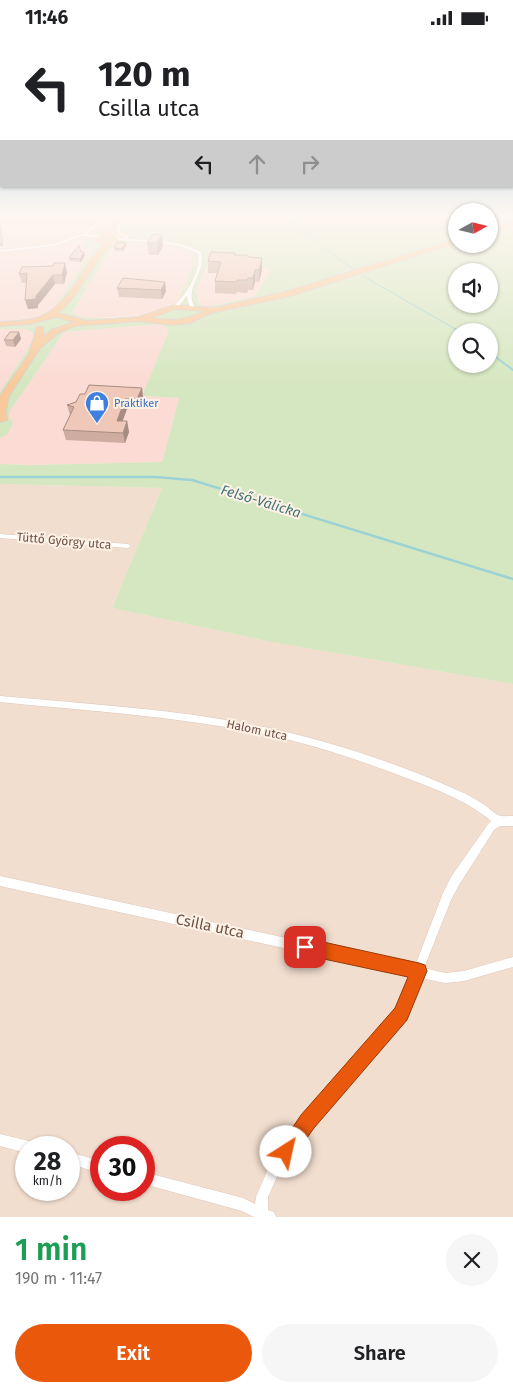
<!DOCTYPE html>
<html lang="en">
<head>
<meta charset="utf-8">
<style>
  :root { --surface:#fff; --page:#f6f6f6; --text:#202124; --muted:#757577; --accent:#ea580c }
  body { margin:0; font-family:"Fira Sans",sans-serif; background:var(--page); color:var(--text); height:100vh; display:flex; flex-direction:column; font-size:19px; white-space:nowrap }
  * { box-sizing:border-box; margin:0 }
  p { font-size:16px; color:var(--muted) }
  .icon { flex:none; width:28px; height:28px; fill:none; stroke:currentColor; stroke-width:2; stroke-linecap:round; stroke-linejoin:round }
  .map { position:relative; height:1182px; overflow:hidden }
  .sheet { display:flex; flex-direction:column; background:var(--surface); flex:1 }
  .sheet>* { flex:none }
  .banner { position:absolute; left:0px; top:0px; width:514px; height:152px; box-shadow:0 1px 4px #0004; background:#fff; color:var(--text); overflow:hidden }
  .needle { width:32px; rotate:82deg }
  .controls { position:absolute; left:448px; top:168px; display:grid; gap:10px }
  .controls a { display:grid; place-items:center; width:50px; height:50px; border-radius:50%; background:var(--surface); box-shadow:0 1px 4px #0004; font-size:25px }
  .speed { position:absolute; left:15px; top:1101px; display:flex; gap:10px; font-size:25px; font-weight:700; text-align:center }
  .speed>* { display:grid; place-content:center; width:65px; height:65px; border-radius:50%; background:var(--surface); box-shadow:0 1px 4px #0004; line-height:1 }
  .speed small { font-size:12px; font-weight:400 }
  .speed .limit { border:8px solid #d22; background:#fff; color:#111 }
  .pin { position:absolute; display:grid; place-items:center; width:42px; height:42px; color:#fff; margin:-21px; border-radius:10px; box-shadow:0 2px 8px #0006 }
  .me { position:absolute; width:55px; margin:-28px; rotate:35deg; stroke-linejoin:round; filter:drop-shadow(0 0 4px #0008) }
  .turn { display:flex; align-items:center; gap:18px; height:105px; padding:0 15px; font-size:22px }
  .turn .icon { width:65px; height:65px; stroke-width:2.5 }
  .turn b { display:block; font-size:35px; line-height:42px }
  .lanes { display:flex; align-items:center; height:48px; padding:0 15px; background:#0003; justify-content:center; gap:25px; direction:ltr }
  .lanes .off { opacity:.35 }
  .round { display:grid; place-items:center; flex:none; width:52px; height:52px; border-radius:26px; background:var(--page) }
  .head { display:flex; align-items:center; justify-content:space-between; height:85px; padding:0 15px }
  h1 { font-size:30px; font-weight:600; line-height:38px; color:#1e9e55 }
  .cta { display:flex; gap:10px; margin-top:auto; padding:10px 15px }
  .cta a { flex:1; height:58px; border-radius:30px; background:var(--accent); color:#fff; font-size:20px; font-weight:600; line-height:58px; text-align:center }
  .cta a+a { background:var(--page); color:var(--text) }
  .status { display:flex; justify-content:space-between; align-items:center; height:35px; padding:0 25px; background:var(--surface); direction:ltr }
  .status svg { height:14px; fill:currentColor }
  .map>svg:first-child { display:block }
  .residential { fill:#f2decf; fill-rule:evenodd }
  .commercial { fill:#fbdbd4 }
  .green { fill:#d5e7c0; fill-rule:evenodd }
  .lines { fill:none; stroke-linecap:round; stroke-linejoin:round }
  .stream-far2 { stroke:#9dd2d4; stroke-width:1 }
  .stream-far1 { stroke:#9dd2d4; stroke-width:2 }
  .stream { stroke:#9dd2d4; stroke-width:2.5 }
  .street-casing { stroke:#dec9bd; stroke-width:1 }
  .primary-casing { stroke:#d7cfcc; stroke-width:2 }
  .street { fill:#fff; fill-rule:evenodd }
  .primary { fill:#f8ca9b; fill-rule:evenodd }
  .wall { fill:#ceac9f }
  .shaded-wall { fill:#a78c82 }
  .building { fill:#efc8b9; stroke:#a78c82 }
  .route { fill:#ea580c; stroke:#983908 }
  .labels { text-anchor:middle; stroke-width:4; stroke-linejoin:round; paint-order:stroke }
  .far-shop-label { font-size:11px; fill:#366cbe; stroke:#fef2e6; text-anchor:start }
  .street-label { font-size:12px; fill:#705249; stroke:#fef2e6 }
  .water-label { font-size:14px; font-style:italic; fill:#3e7376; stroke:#fef2e6 }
  .near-street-label { font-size:15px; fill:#705249; stroke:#fef2e6 }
</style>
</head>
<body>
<div class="status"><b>11:46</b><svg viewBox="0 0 49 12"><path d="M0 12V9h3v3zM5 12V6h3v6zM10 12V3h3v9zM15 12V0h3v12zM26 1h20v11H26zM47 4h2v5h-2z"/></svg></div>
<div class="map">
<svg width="513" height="1182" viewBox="0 0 513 1182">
  <rect width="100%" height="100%" fill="#fbede0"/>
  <path class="residential" d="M 0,449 L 162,453 L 112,573 L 272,607 L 513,649 L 513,1182 L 0,1182 ZM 26,1112 L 69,1112 L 69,1155 L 26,1155 ZM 101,1112 L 144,1112 L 144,1155 L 101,1155 Z"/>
  <g class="commercial">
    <path d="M 0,183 L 106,183 L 75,201 L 88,203 L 94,214 L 52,276 L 30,286 L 0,286 Z"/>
    <path d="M 122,208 L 167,209 L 194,218 L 197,223 L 177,269 L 159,275 L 153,279 L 87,284 L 75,281 L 72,278 L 113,210 Z"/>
    <path d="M 210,223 L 225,223 L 271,234 L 254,262 L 205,272 L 199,269 L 196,256 Z"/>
    <path d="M 160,289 L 166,292 L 168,298 L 143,361 L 179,363 L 162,427 L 31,430 L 0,429 L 0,403 L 7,400 L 10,376 L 64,297 Z"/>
    <path d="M 0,294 L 27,294 L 36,301 L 0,357 Z"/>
  </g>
  <path class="green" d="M 106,183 L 456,183 L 456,209 L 489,209 L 489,183 L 513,183 L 513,649 L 272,607 L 112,573 L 162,453 L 0,449 L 0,429 L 31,430 L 162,427 L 179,363 L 142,361 L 168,298 L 166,292 L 160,289 L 64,297 L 10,376 L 9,382 L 13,388 L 7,400 L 0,403 L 0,357 L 36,301 L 27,294 L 0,294 L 0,286 L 30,286 L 52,276 L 93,214 L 82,212 L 87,203 L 74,201 ZM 122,208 L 167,209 L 194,218 L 192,222 L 196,223 L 177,269 C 169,272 159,278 151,279 C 137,282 81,287 72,278 L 113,210 ZM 210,223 L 225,223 L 271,234 L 254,262 L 205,272 L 199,269 L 196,256 ZM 456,236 L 489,236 L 489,269 L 456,269 ZM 456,296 L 489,296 L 489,329 L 456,329 Z"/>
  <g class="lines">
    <g class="stream-far2">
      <path d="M 172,183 L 202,183"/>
      <path d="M 285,183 L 354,235"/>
      <path d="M 363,241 L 457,295"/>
    </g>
    <g class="stream-far1">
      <path d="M 455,294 L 459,296"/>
      <path d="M 489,317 L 513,335"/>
    </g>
    <path class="stream" d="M 0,442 L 155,442 L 192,445 L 513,544"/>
    <g class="street-casing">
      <g id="street">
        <path d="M 104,183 L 109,183 L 88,198 L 87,199 L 102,201 L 103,203 L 81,201 L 55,211 L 0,217 L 0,215 L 54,209 L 80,199 L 83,199 L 85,196 Z"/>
        <path d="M 117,186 L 120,187 L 121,197 L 128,201 L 128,203 L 126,203 L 118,199 Z"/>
        <path d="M 115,202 C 145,207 174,202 201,217 C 207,238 183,252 195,273 L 195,274 L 191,274 L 188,268 L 187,261 L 177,273 L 173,272 C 186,259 201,238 198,219 C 172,204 142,209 114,204 Z"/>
        <path d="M 0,499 L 128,509 L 131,511 L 128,513 L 0,503 Z"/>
        <path d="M 0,661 C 108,671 217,676 321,706 C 367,719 413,735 457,755 C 467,759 477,765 486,771 C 490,774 494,778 498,780 C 502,782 508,781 513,781 L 513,791 L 500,791 L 494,795 L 459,850 L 451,865 L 424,933 L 445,938 L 464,936 L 513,922 L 513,932 L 464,946 L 445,948 L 421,943 L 405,983 L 312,1090 L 279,1137 L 268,1162 L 268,1175 L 274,1177 L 276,1182 L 254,1182 L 242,1176 L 144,1149 L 144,1137 L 243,1163 L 255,1169 L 256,1162 L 270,1129 L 304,1082 L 397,975 L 411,941 L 0,851 L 0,841 L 415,931 L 443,858 L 451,842 L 488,789 L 491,786 C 464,763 429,752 396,739 C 353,723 308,708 263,699 C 176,681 88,676 0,667 Z"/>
        <path d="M 0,1099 L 29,1106 L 33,1108 L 35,1112 L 26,1112 L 26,1118 L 0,1111 Z"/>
        <path d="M 69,1117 L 101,1126 L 101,1138 L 69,1129 Z"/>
      </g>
    </g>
    <g class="primary-casing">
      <g id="primary">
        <path d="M 117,183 L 123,183 L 110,199 L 118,204 C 93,223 83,258 58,278 L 87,286 L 139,282 L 175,270 L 214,273 L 285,257 L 456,204 L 456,208 L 290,261 L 211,278 L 190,288 L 172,290 L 139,286 L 74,291 L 57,299 L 40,313 L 9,361 L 6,375 L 7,385 L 0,387 L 0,361 L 29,319 L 37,292 L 43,292 L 44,302 L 51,295 L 75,287 L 56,282 L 29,289 L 0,291 L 0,287 C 13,286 30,287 42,281 C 72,267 81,232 104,209 L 95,206 L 95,204 L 111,192 ZM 105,203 L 111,204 L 106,206 L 102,205 ZM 175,274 L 204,276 C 184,286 173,286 151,283 Z"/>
        <path d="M 513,186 L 513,190 L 489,198 L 489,194 Z"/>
      </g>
    </g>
    <use href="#street" class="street"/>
    <use href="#primary" class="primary"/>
  </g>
  <g class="wall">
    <path d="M 152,200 L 163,210 L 158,220 L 149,220 L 147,208 Z"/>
    <path d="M 126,211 L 123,216 L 114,216 L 114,213 Z"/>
    <path d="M 81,217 L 85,220 L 81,227 L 70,226 L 69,223 Z"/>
    <path d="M 235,218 L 235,220 L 248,220 L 248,222 L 262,223 L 262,235 L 259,247 L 255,247 L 253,255 L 248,255 L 247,258 L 237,257 L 236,259 L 215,258 L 215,246 L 217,238 L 208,238 L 208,226 Z"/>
    <path d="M 67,237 L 64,249 L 55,249 L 38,270 L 38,273 L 28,274 L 26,248 L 22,248 L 19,239 Z"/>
    <path d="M 165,247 L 166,256 L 162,264 L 119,262 L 117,253 Z"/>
    <path d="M 19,297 L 21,304 L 15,312 L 6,311 L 4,305 Z"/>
    <path d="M 142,353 L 143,363 L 139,374 L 127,374 L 122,386 L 127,386 L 129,397 L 125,408 L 66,405 L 63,395 L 70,380 L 67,370 L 76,367 L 85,359 Z"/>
  </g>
  <g class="shaded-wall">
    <path d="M 0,185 L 3,211 L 0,211 Z"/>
    <path d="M 162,199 L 163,210 L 158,220 L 157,208 Z"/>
    <path d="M 126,208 L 126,211 L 123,216 L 122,214 Z"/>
    <path d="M 84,217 L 85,220 L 81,227 L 80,224 Z"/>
    <path d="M 262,223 L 262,235 L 259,247 L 259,235 Z"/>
    <path d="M 65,228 L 67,237 L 64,249 L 62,240 Z"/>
    <path d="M 255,235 L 255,247 L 253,255 L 253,243 Z"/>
    <path d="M 53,240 L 55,249 L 38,270 L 38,273 L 28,274 L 25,265 L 36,261 Z"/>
    <path d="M 165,247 L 166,256 L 162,264 L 161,255 Z"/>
    <path d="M 19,297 L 21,304 L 15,312 L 13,305 Z"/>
    <path d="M 142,353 L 143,363 L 139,374 L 137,364 Z"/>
    <path d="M 125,364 L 127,374 L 119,396 L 117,386 Z"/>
    <path d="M 127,386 L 129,397 L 125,408 L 123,398 Z"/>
  </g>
  <g class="building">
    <path d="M 0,188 L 3,208 L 0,208 Z"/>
    <path d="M 162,199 L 157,208 L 147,208 L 152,200 Z"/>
    <path d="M 117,207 L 126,208 L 122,214 L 114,213 Z"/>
    <path d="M 79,210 L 81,217 L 84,217 L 80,224 L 69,223 Z"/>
    <path d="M 211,217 L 235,218 L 234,220 L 248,220 L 248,222 L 262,223 L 259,235 L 255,235 L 253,243 L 248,243 L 247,245 L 237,245 L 236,247 L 215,246 L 221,227 L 208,226 Z"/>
    <path d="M 54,228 L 65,228 L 62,240 L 53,240 L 36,261 L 36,264 L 25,265 L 27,238 L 19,239 L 22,232 L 53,231 Z"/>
    <path d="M 123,243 L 165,247 L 161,255 L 117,253 Z"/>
    <path d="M 10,297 L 19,297 L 13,305 L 4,305 Z"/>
    <path d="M 89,350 L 142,353 L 137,364 L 125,364 L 117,386 L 127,386 L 123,398 L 63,395 L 74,372 L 67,370 L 76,367 L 80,359 L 85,359 Z"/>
  </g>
  <linearGradient id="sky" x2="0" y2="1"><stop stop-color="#94c6e6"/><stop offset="0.52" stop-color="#fdf7f1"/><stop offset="1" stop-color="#fdf7f1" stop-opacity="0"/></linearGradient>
  <rect width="513" height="349" fill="url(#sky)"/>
  <path class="route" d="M 305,903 L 419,928 L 425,930 L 427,936 L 407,985 L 314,1093 L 292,1124 L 286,1127 L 279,1124 L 276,1117 L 301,1080 L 395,973 L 408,942 L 305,920 L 299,917 L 297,912 L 299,906 Z"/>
  <defs>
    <g id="shop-pin" transform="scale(1.25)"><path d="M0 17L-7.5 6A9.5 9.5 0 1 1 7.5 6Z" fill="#3f7fe0" stroke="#fef2e6"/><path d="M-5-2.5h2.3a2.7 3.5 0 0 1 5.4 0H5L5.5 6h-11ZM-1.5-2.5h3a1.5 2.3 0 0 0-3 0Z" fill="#fff"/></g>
  </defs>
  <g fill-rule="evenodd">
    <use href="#shop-pin" x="97" y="368"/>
  </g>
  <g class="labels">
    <g class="far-shop-label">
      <text x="114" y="372">Praktiker</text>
    </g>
    <g class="street-label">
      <text transform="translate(64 506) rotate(5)" y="4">Tüttő György utca</text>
      <text transform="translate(257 695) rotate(12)" y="4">Halom utca</text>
    </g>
    <g class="water-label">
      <text transform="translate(261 466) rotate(17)" y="5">Felső-Válicka</text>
    </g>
    <g class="near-street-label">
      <text transform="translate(210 891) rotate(12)" y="5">Csilla utca</text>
    </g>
  </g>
</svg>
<div class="controls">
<a><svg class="needle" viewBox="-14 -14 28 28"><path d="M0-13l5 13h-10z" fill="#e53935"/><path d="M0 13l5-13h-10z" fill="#757577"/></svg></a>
<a><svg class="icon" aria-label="sound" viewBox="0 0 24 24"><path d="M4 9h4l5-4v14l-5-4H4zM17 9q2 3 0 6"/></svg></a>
<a><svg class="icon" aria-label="search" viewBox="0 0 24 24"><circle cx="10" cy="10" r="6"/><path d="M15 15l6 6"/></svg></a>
</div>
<div class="speed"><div>28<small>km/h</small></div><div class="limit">30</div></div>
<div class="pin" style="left:305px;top:912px;background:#d93025"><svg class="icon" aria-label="arrive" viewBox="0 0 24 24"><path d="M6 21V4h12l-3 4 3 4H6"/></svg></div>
<svg class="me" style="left:286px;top:1117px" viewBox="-20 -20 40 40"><circle r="19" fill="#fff"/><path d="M0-13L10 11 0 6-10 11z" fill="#ea580c"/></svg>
<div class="banner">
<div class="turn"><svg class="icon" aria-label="left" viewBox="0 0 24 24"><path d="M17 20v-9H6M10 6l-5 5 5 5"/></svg><div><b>120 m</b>Csilla utca</div></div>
<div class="lanes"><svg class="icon" aria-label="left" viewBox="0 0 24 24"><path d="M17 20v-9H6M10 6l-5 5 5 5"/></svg><svg class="icon off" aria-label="ahead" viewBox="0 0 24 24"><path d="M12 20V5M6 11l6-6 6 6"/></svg><svg class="icon off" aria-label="right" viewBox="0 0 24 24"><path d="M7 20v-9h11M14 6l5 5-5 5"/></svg></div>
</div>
</div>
<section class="sheet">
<div class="head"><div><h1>1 min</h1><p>190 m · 11:47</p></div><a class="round"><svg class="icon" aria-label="close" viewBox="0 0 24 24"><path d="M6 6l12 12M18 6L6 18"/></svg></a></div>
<div class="cta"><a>Exit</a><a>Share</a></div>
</section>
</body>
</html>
